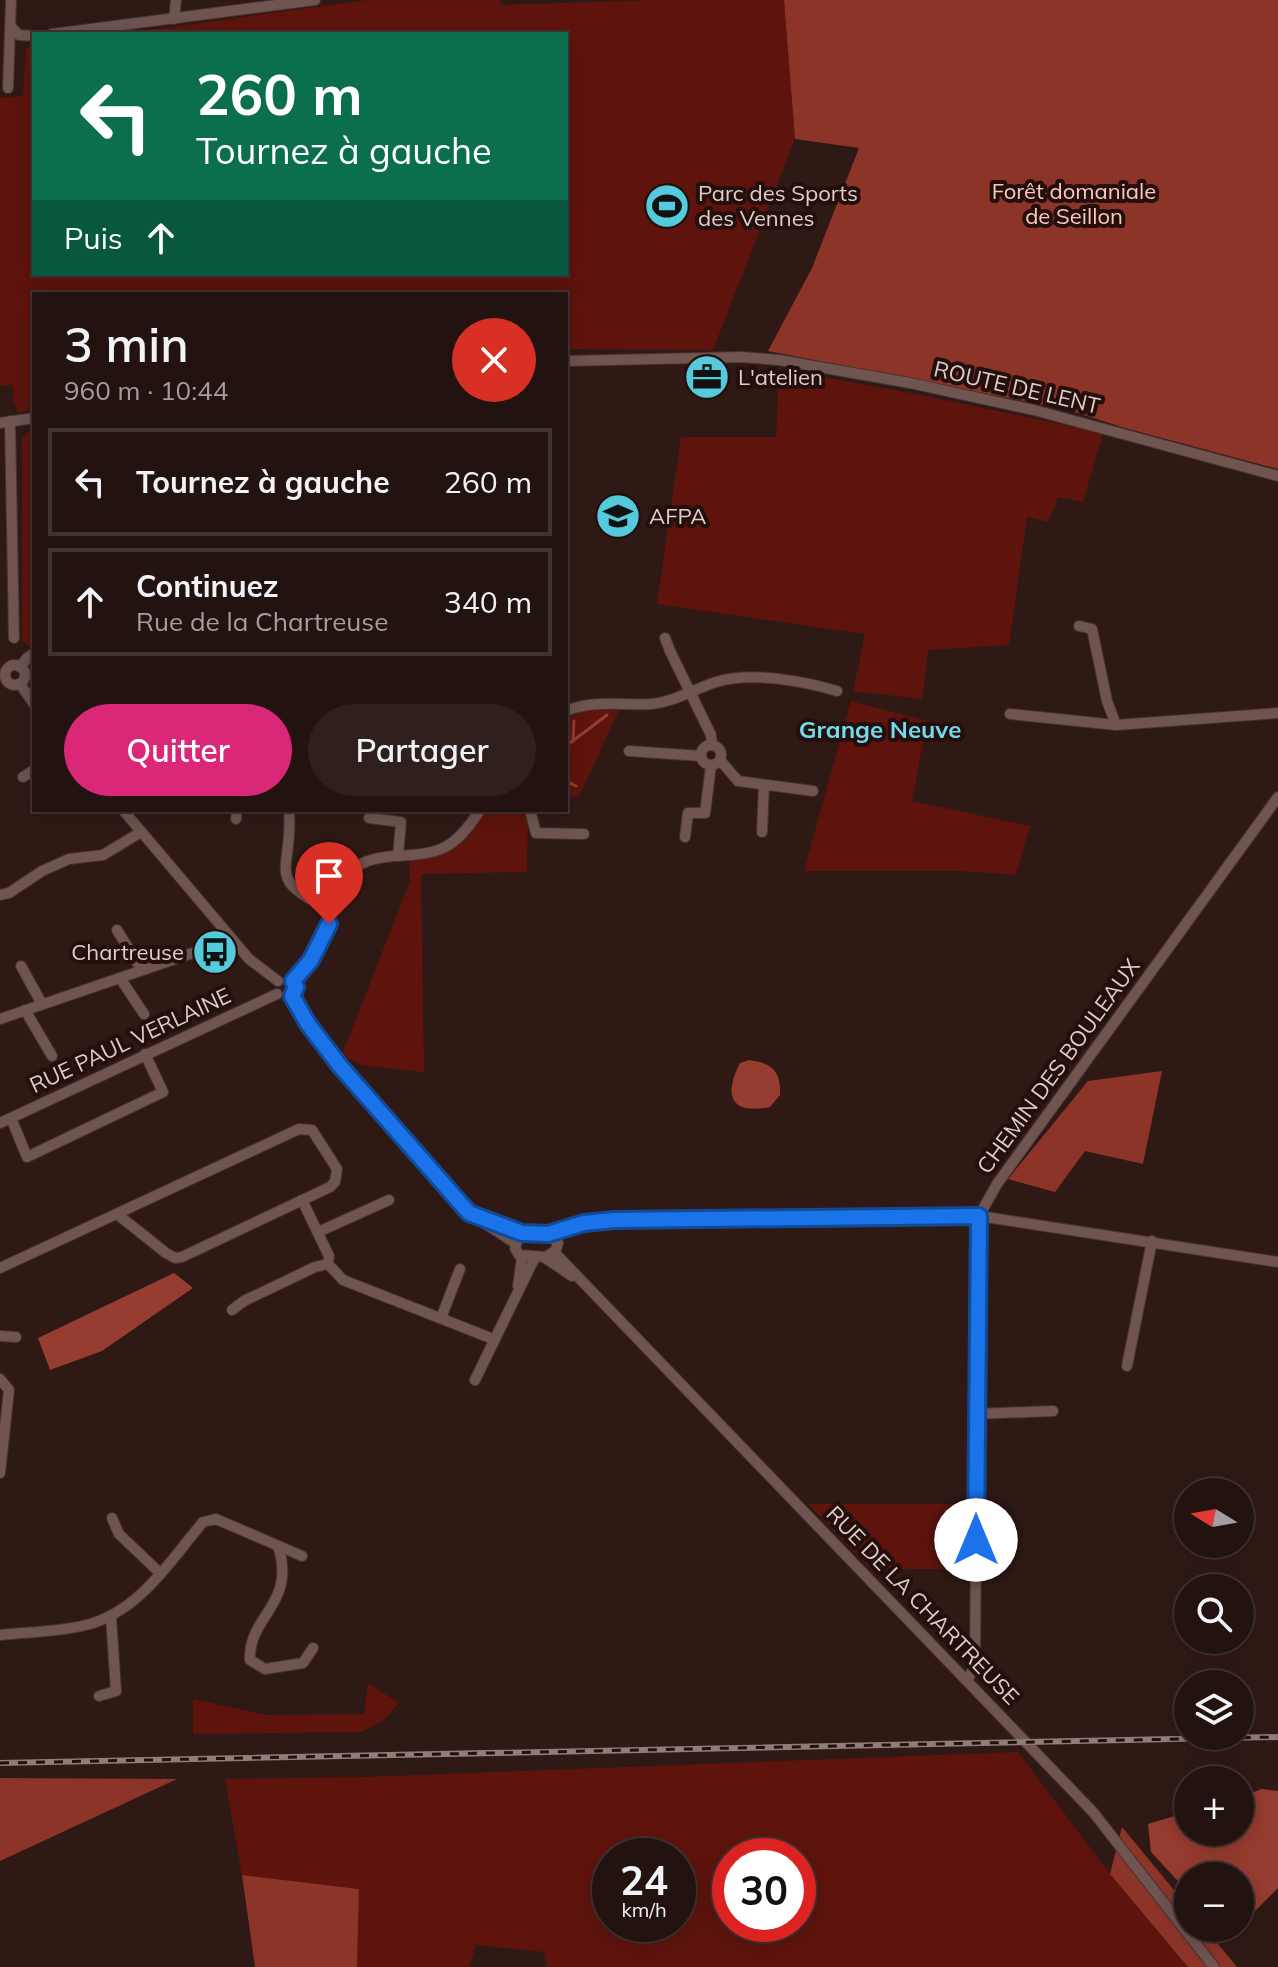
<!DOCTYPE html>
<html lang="fr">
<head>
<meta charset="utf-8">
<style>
  :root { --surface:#231310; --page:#2f201e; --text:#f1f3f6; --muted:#a39e9f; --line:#403230; --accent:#db2777 }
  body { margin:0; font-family:Mulish,sans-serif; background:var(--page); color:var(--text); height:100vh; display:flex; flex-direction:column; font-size:30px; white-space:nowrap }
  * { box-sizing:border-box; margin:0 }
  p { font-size:26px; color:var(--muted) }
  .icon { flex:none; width:44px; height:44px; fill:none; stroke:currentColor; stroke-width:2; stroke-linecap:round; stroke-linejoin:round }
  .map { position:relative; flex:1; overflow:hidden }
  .panel { position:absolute; left:32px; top:292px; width:536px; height:520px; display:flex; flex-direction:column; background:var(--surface); border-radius:0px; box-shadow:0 4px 20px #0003,0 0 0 2px var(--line) }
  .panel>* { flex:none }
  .hud { position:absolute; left:32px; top:32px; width:536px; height:244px; border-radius:0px; box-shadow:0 4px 20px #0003,0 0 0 2px var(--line); background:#0b6e4f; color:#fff; overflow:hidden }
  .needle { width:52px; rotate:281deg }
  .tools { position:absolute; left:1174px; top:1478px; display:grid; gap:16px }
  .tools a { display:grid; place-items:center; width:80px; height:80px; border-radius:50%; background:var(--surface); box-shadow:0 4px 20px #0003,0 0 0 2px var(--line); font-size:40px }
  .speed { position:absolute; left:592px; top:1838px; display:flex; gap:16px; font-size:40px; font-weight:700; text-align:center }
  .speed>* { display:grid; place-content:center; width:104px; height:104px; border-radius:50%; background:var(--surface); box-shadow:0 4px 20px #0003,0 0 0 2px var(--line); line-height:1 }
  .speed small { font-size:20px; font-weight:400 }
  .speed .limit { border:12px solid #d22; background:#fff; color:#111 }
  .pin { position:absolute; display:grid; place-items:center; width:68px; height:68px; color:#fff; margin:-82px -34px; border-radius:50% 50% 50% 0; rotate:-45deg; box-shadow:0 0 8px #0007 }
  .pin .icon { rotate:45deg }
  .me { position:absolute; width:88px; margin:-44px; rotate:0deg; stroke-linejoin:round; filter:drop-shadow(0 0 6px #0008) }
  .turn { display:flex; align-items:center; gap:28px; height:168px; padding:0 32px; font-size:36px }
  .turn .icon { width:104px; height:104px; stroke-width:2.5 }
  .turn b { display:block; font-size:56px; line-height:68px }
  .then { display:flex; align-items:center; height:76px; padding:0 32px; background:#0003; gap:16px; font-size:30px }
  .round { display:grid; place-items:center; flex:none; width:84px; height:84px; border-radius:42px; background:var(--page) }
  .summary { display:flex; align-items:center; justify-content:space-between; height:136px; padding:0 32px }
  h1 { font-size:48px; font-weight:600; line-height:60px }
  .action { display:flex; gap:16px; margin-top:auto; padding:16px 32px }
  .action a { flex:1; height:92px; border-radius:48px; background:var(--accent); color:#fff; font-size:32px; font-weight:600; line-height:92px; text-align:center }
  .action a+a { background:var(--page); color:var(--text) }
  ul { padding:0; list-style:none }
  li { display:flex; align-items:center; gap:24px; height:108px; margin:0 16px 12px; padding:0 16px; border:4px solid var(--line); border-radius:0px }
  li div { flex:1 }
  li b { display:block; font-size:30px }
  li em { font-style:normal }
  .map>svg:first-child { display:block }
  .green { fill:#5e140d; fill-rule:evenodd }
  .forest { fill:#8d3429 }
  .water { fill:#973c31 }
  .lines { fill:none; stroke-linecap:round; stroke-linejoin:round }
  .stream { stroke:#973c31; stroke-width:3 }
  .minor-casing { stroke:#463433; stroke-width:12 }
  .minor { stroke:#6f5450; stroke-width:10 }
  .rail-casing { stroke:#8f7d7a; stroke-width:6 }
  .rail { stroke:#240f0c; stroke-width:3; stroke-dasharray:9; stroke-linecap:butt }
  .route-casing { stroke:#114b97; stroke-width:20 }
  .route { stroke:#1a73e8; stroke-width:14 }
  .labels { text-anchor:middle; stroke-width:8; stroke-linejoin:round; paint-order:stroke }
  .park-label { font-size:22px; fill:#fdc8bf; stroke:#240f0c }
  .poi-label { font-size:22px; fill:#ddcecb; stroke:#240f0c; text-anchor:start }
  .street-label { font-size:22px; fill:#ddcecb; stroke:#240f0c }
  .neighbourhood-label { font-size:24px; font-weight:bold; fill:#71daec; stroke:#240f0c }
</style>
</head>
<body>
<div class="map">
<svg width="1278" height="1967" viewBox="0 0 1278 1967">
  <rect width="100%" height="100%" fill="#2f1915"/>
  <g class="green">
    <path d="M 367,0 L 500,0 L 501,5 L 654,0 L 784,0 L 795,139 L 713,350 L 566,349 L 566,294 L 34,294 L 34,410 L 18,412 L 14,403 L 12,385 L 0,386 L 0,98 L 23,96 L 26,48 L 34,47 L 34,274 L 566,274 L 566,34 L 121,34 Z"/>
    <path d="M 779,369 L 916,394 L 1103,433 L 1083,502 L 1058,497 L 1048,522 L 1027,517 L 1009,645 L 928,650 L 922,699 L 853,691 L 865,634 L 657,604 L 681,437 L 776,437 Z"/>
    <path d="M 34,431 L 34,646 L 30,647 L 22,640 L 22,438 L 28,432 Z"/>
    <path d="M 851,701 L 927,721 L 912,801 L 1030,826 L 1016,875 L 963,871 L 804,871 Z"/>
    <path d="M 601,709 L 619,710 L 579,797 L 566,796 L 566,719 L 583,711 Z"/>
    <path d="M 483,810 L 528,810 L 527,872 L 421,874 L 424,1072 L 361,1065 L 342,1055 L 410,881 L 409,860 C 446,861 465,839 483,810 Z"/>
    <path d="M 808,1504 L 969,1504 L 970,1569 L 871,1569 Z"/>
    <path d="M 368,1683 L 399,1703 L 384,1720 L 362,1732 L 193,1734 L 193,1699 L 266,1715 L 364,1714 Z"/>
    <path d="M 1018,1752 L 1110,1874 L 1188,1967 L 547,1967 L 544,1952 L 476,1945 L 469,1967 L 357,1967 L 359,1889 L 242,1875 L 225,1779 L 364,1777 ZM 610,1856 L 678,1856 L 678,1924 L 610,1924 ZM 730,1856 L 798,1856 L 798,1924 L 730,1924 Z"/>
  </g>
  <g class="forest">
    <path d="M 784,0 L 1278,0 L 1278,469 L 1125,428 L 1065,409 L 768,351 L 812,268 L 859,148 L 795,139 Z"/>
    <path d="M 1162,1071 L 1143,1164 L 1085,1151 L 1055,1192 L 1008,1179 L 1088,1081 Z"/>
    <path d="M 0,1778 L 177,1779 L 0,1861 Z"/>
    <path d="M 1122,1827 L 1188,1907 L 1188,1928 L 1205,1928 L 1237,1967 L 1188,1967 L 1110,1874 Z"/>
    <path d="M 242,1875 L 359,1889 L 357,1967 L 255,1967 Z"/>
  </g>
  <g class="water">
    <path d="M 749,1060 C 772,1063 781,1071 780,1095 L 770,1107 C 731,1115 723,1096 740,1063 Z"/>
    <path d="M 174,1273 L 193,1288 L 102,1351 L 50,1370 L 38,1338 Z"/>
    <path d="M 1262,1789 L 1278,1791 L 1278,1888 L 1240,1926 L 1240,1876 L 1188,1876 L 1188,1892 L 1151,1852 L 1148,1824 L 1188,1812 L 1188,1832 L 1240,1832 L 1240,1797 Z"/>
  </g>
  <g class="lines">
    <g class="stream">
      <path d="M 573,741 L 574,721"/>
      <path d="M 566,746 L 607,715"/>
      <path d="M 566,781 L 576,786"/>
    </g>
    <g class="minor-casing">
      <g id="minor">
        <path d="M 174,19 L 176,0"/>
        <path d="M 11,27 L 19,35 L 34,36"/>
        <path d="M 52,34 L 315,0"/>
        <path d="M 8,88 L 11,0"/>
        <path d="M 566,361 L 742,357 L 779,360 L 910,383 L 1034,410 L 1278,476"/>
        <path d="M 10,421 L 14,638"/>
        <path d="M 0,423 L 34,418"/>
        <path d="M 1079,626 L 1092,629 L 1107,701 L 1116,725"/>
        <path d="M 665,638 L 670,651 L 711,735 L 712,745"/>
        <circle cx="15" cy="675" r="10"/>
        <path d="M 20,667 L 27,658 L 34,653"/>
        <path d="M 20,684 L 34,704"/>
        <path d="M 566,711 C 595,699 621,706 651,704 C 674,702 694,689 716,682 C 750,671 803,681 837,691"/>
        <path d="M 1010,714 L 1116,725 L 1278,713"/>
        <circle cx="711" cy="755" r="10"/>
        <path d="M 629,751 L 701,756"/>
        <path d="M 720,760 L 738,781 L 813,791"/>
        <path d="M 23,777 L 34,770"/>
        <path d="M 123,810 L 249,959 L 278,981"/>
        <path d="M 289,810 C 294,872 261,878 333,911"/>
        <path d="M 530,810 L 536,833 L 584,834"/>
        <path d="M 369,818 L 401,822 L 398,856"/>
        <path d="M 236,819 L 237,810"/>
        <path d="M 762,832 L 764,785"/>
        <path d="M 685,837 L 688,813 L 705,813 L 711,766"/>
        <path d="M 0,895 L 9,893 L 42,871 L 69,859 L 103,855 L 141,832"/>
        <path d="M 117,930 L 142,970"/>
        <path d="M 21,966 L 42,1004"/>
        <path d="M 120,978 L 144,1014"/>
        <path d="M 293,981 C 329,952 331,883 359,865 C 369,859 382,857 394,856 C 440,854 454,850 480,810"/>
        <path d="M 292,996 L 320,1041 L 428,1167 L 469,1213 L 515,1243"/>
        <path d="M 25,1010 L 52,1056"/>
        <path d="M 0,1019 L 210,947 L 228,935"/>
        <path d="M 11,1118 L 27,1157 L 163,1092 L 145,1054"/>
        <path d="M 0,1123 L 277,994"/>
        <path d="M 302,1200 L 329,1256 L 328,1264 L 343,1280 L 493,1339"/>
        <path d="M 490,1221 L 522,1233"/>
        <path d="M 318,1232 L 389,1200"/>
        <path d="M 539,1232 L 548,1234 L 558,1243 L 556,1250 L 546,1257 L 519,1255 L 515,1248 L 519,1235 Z"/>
        <path d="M 548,1234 L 584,1223 L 614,1220 L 979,1216 L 1278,1262"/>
        <path d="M 554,1252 L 1093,1812 L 1214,1967"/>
        <path d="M 544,1257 L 572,1276"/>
        <path d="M 0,1268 L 299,1129 L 312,1130 L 337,1169 L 335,1182 L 330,1187 L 182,1257 L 175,1258 L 166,1253 L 117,1214"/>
        <path d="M 518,1286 L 522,1257"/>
        <path d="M 232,1310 L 244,1301 L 315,1267 L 328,1264"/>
        <path d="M 441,1318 L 460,1269"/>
        <path d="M 1,1336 L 16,1337"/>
        <path d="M 1127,1366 L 1152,1241"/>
        <path d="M 0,1379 L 9,1390 L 0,1473"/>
        <path d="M 475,1380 L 535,1257"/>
        <path d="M 976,1414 L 1053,1411"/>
        <path d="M 112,1518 L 119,1534 L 160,1573"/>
        <path d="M 278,1546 C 297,1605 248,1615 250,1660 L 265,1669 L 303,1663 L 313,1648"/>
        <path d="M 0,1635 C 28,1632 59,1632 86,1625 C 139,1612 170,1561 203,1522 L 216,1519 L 302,1556"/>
        <path d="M 967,1680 L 972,1672 L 975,1655 L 979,1216 L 997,1184 L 1278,797"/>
        <path d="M 99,1696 L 116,1691 L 111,1617"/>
      </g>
    </g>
    <use href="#minor" class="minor"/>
    <g class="rail-casing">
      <path id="rail" d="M 0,1763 L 1278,1737"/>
    </g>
    <use href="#rail" class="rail"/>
  </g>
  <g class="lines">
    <g class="route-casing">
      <path id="route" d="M 329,924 L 311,960 L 293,981 L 296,987 L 292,996 L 308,1024 L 340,1066 L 469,1213 L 522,1233 L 548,1234 L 584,1223 L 614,1220 L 979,1216 L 976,1540"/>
    </g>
    <use href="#route" class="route"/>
  </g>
  <defs>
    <g id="stadium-disc" transform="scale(2.3)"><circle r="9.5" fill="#54cadd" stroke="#240f0c"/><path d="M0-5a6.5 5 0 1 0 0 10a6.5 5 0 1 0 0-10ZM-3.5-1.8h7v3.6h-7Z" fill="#111"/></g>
    <g id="office-disc" transform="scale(2.3)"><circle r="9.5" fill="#54cadd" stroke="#240f0c"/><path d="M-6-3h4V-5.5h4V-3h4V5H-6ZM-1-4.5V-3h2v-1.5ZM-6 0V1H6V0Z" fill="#111"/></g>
    <g id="university-disc" transform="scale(2.3)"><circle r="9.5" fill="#54cadd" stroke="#240f0c"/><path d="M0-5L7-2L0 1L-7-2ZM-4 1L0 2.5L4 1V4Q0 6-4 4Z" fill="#111"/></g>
    <g id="bus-disc" transform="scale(2.3)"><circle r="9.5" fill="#54cadd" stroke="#240f0c"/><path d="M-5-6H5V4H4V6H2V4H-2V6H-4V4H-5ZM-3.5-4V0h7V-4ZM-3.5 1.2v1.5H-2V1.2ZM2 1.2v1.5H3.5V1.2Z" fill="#111"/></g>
  </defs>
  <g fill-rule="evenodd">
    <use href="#stadium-disc" x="667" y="206"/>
    <use href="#office-disc" x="707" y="377"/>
    <use href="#university-disc" x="618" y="516"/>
    <use href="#bus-disc" x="215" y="952"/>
  </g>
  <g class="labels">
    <g class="park-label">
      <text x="1074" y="199">Forêt domaniale<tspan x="1074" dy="25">de Seillon</tspan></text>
    </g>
    <g class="poi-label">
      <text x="698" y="201">Parc des Sports<tspan x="698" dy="25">des Vennes</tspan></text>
      <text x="738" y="385">L'atelien</text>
      <text x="649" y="524">AFPA</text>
      <text x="184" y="960" text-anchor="end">Chartreuse</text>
    </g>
    <g class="street-label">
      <text transform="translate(1017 387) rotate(13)" y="8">ROUTE DE LENT</text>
      <text transform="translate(130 1040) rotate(-25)" y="8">RUE PAUL VERLAINE</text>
      <text transform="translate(1058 1066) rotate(-54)" y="8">CHEMIN DES BOULEAUX</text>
      <text transform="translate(923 1605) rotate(46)" y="8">RUE DE LA CHARTREUSE</text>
    </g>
    <g class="neighbourhood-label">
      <text x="880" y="738">Grange Neuve</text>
    </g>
  </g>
</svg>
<div class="tools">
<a><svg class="needle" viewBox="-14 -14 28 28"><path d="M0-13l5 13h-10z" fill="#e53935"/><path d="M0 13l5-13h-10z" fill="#a39e9f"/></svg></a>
<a><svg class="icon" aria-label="search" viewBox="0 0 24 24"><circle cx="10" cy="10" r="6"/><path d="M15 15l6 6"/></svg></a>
<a><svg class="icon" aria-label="layers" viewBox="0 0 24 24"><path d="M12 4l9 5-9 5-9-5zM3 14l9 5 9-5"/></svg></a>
<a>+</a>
<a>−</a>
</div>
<div class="speed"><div>24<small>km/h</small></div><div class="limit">30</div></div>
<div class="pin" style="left:329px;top:924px;background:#d93025"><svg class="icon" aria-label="arrive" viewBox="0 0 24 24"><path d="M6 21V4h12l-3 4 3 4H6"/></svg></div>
<svg class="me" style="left:976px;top:1540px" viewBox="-20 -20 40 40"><circle r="19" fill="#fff"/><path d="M0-13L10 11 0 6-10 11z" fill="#1a73e8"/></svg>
<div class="hud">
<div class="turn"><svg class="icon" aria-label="left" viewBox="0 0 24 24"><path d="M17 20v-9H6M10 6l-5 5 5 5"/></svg><div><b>260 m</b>Tournez à gauche</div></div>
<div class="then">Puis<svg class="icon" aria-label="ahead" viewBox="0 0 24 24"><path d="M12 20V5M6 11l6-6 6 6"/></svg></div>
</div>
<section class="panel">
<div class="summary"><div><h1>3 min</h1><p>960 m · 10:44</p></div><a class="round" style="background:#d93025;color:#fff"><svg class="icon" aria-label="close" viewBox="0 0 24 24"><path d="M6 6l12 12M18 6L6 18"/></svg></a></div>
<ul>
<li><svg class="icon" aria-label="left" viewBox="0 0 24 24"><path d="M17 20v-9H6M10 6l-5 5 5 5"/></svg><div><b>Tournez à gauche</b></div><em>260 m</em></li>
<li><svg class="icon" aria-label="ahead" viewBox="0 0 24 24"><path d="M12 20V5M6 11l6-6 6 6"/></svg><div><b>Continuez</b><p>Rue de la Chartreuse</p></div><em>340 m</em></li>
</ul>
<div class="action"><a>Quitter</a><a>Partager</a></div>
</section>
</div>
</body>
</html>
